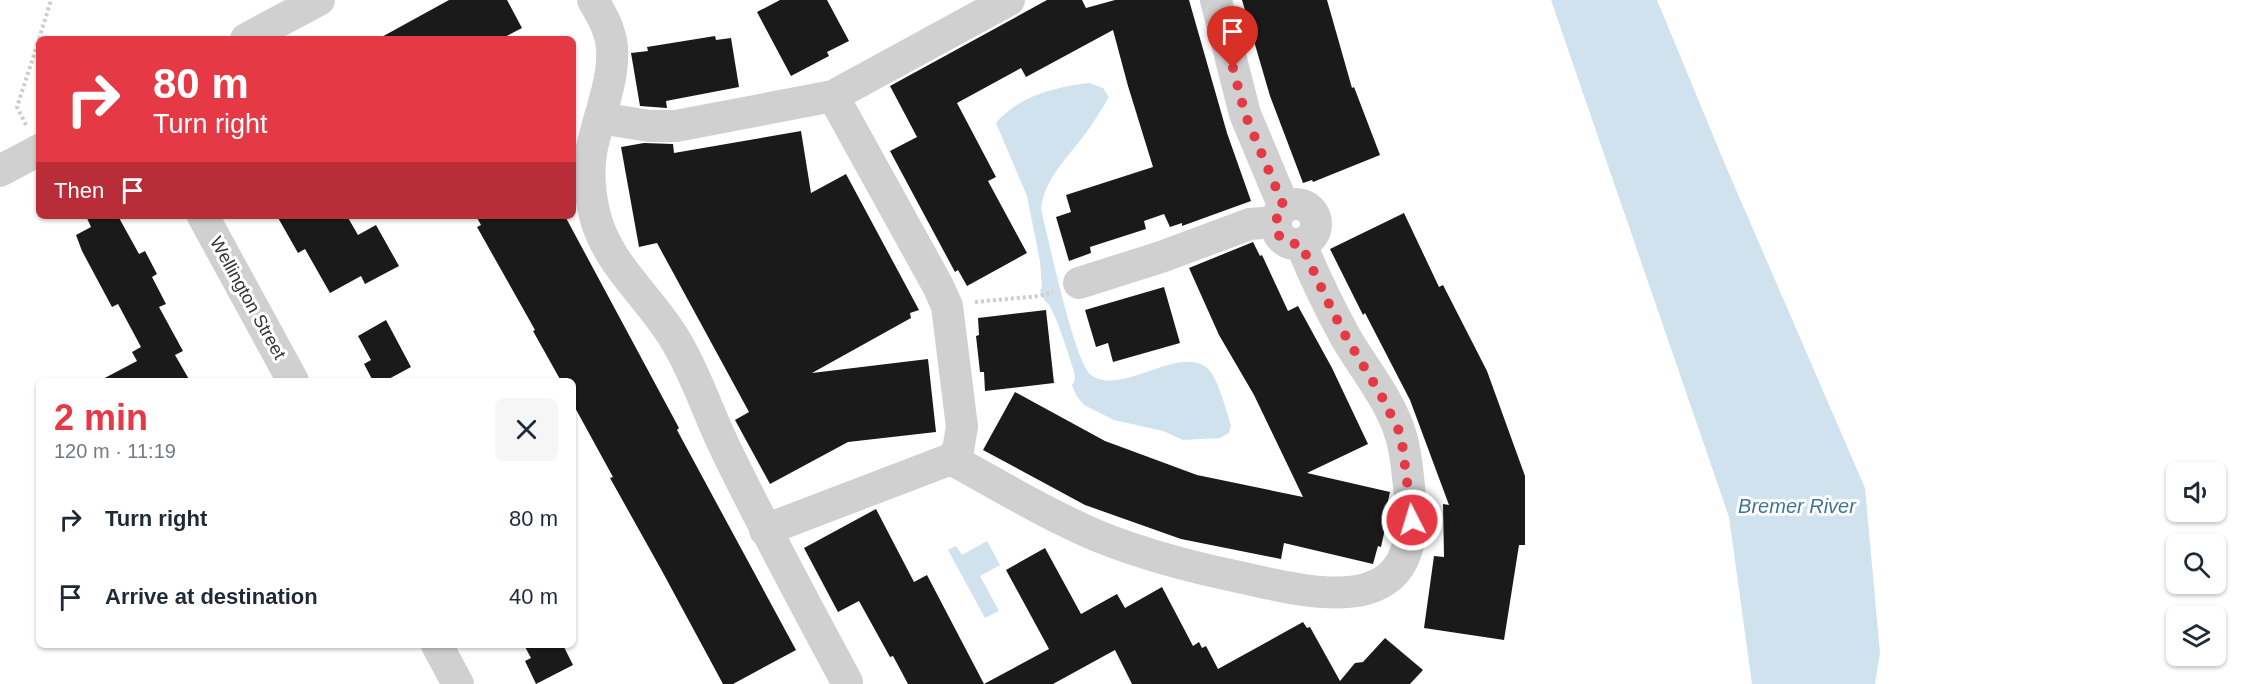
<!DOCTYPE html>
<html lang="en">
<head>
<meta charset="utf-8">
<style>
  :root { --surface:#fff; --page:#f6f6f7; --text:#1f2937; --muted:#747a83; --accent:#e63946 }
  body { margin:0; font-family:Arial,sans-serif; background:var(--page); color:var(--text); height:100vh; display:flex; flex-direction:column; font-size:22px; white-space:nowrap }
  * { box-sizing:border-box; margin:0 }
  p { font-size:20px; color:var(--muted) }
  .icon { flex:none; width:33px; height:33px; fill:none; stroke:currentColor; stroke-width:2; stroke-linecap:round; stroke-linejoin:round }
  .map { position:relative; flex:1; overflow:hidden }
  .details { position:absolute; left:36px; top:378px; width:540px; height:270px; display:flex; flex-direction:column; background:var(--surface); border-radius:9px; box-shadow:0 2px 4px #0004 }
  .details>* { flex:none }
  .top-card { position:absolute; left:36px; top:36px; width:540px; height:183px; border-radius:9px; box-shadow:0 2px 4px #0004; background:#e63946; color:#fff; overflow:hidden }
  .tools { position:absolute; left:2166px; top:462px; display:grid; gap:12px }
  .tools a { display:grid; place-items:center; width:60px; height:60px; border-radius:9px; background:var(--surface); box-shadow:0 2px 4px #0004; font-size:30px }
  .pin { position:absolute; display:grid; place-items:center; width:51px; height:51px; color:#fff; margin:-62px -26px; border-radius:50% 50% 50% 0; rotate:-45deg; box-shadow:0 0 6px #0007 }
  .pin .icon { rotate:45deg }
  .me { position:absolute; width:66px; margin:-33px; rotate:355deg; stroke-linejoin:round; filter:drop-shadow(0 0 4px #0008) }
  .turn { display:flex; align-items:center; gap:21px; height:126px; padding:0 18px; font-size:27px }
  .turn .icon { width:78px; height:78px; stroke-width:2.5 }
  .turn b { display:block; font-size:42px; line-height:51px }
  .then { display:flex; align-items:center; height:57px; padding:0 18px; background:#0003; gap:12px; font-size:22px }
  .round { display:grid; place-items:center; flex:none; width:63px; height:63px; border-radius:9px; background:var(--page) }
  .overview { display:flex; align-items:center; justify-content:space-between; height:102px; padding:0 18px }
  h1 { font-size:36px; font-weight:800; line-height:45px; color:var(--accent) }
  ul { padding:0; list-style:none }
  li { display:flex; align-items:center; gap:18px; height:78px; padding:0 18px }
  li div { flex:1 }
  li b { display:block; font-size:22px }
  li em { font-style:normal }
  .map>svg:first-child { display:block }
  .water { fill:#cfe2ee }
  .building { fill:#1a1a1a }
  .lines { fill:none; stroke-linecap:round; stroke-linejoin:round }
  .path { stroke:#cdcdcd; stroke-width:4; stroke-dasharray:3 3; stroke-linecap:butt }
  .street { stroke:#d0d0d0; stroke-width:32 }
  .route { stroke:#e63946; stroke-width:10; stroke-dasharray:0 18 }
  .labels { text-anchor:middle; stroke-width:6; stroke-linejoin:round; paint-order:stroke }
  .street-label { font-size:18px; fill:#333; stroke:#fff }
  .water-label { font-size:20px; font-style:italic; fill:#3f7597; stroke:#fff }
</style>
</head>
<body>
<div class="map">
<svg width="2245" height="684" viewBox="0 0 2245 684">
  <rect width="100%" height="100%" fill="#fff"/>
  <g class="water">
    <path d="M 1551,0 L 1657,0 L 1724,162 L 1865,488 L 1880,653 L 1875,684 L 1752,684 L 1729,517 Z"/>
    <path d="M 1089,83 L 1103,88 L 1109,97 C 1101,110 1093,124 1083,137 C 1066,159 1044,180 1041,209 C 1048,237 1074,361 1091,375 C 1120,397 1177,346 1206,367 C 1218,376 1226,411 1231,425 L 1229,433 L 1220,438 L 1183,440 L 1163,431 L 1114,420 L 1084,405 L 1076,395 L 1072,385 L 1075,380 L 1074,371 C 1069,357 1054,305 1045,301 L 1040,291 L 1042,287 L 1040,261 L 1027,196 L 996,123 C 1019,96 1055,87 1089,83 Z"/>
    <path d="M 987,541 L 1000,565 L 980,576 L 999,611 L 985,618 L 948,550 L 956,546 L 962,555 Z"/>
  </g>
  <g class="building">
    <path d="M 449,0 L 507,0 L 522,28 L 501,39 L 378,39 Z"/>
    <path d="M 780,0 L 827,0 L 849,41 L 827,52 L 829,56 L 791,76 L 757,12 Z"/>
    <path d="M 1047,0 L 1082,0 L 1086,8 L 1115,0 L 1189,0 L 1227,133 L 1251,201 L 1182,226 L 1182,223 L 1170,227 L 1164,214 L 1144,221 L 1146,229 L 1090,247 L 1091,253 L 1069,261 L 1056,217 L 1071,212 L 1066,195 L 1153,167 L 1128,86 L 1113,30 L 1026,77 L 1021,68 L 957,103 L 996,177 L 988,181 L 1027,253 L 967,286 L 958,270 L 955,272 L 890,151 L 917,137 L 890,86 Z"/>
    <path d="M 1242,0 L 1327,0 L 1352,88 L 1354,87 L 1380,155 L 1313,182 L 1312,180 L 1303,183 L 1270,96 Z"/>
    <path d="M 715,36 L 716,40 L 731,38 L 739,87 L 666,101 L 667,108 L 640,106 L 631,53 L 648,51 L 647,47 Z"/>
    <path d="M 801,131 L 811,193 L 846,174 L 919,310 L 910,313 L 911,318 L 812,373 L 928,359 L 936,432 L 848,442 L 770,484 L 735,420 L 749,412 L 657,243 L 639,247 L 621,147 L 644,143 L 673,144 L 674,153 Z"/>
    <path d="M 1404,213 L 1439,287 L 1443,285 L 1487,371 L 1525,476 L 1525,545 L 1519,545 L 1504,640 L 1424,628 L 1434,556 L 1444,557 L 1443,504 L 1449,505 L 1410,400 L 1365,313 L 1363,315 L 1330,249 Z"/>
    <path d="M 86,216 L 118,216 L 139,254 L 145,251 L 157,274 L 152,277 L 166,304 L 159,307 L 183,351 L 175,355 L 190,381 L 99,381 L 137,361 L 132,352 L 141,347 L 118,304 L 112,307 L 82,251 L 76,235 L 91,227 Z"/>
    <path d="M 277,216 L 347,216 L 358,235 L 376,225 L 399,266 L 365,284 L 361,276 L 330,293 L 305,249 L 298,253 Z"/>
    <path d="M 476,216 L 565,216 L 679,428 L 677,430 L 796,650 L 733,684 L 723,684 L 662,571 L 610,478 L 613,477 L 573,404 L 573,381 L 561,381 L 533,331 L 535,330 L 477,227 L 481,225 Z"/>
    <path d="M 1253,242 L 1260,256 L 1262,255 L 1288,311 L 1298,306 L 1332,368 L 1368,444 L 1307,473 L 1390,492 L 1386,510 L 1389,511 L 1381,547 L 1378,546 L 1373,564 L 1284,543 L 1281,559 L 1181,539 L 1085,505 L 983,450 L 1015,392 L 1105,441 L 1197,475 L 1303,497 L 1254,395 L 1219,335 L 1189,268 Z"/>
    <path d="M 1164,287 L 1180,343 L 1113,362 L 1108,343 L 1096,347 L 1085,310 Z"/>
    <path d="M 1046,310 L 1054,383 L 985,391 L 984,372 L 980,372 L 976,336 L 979,335 L 978,318 Z"/>
    <path d="M 386,320 L 411,367 L 385,381 L 373,381 L 364,364 L 371,360 L 358,336 Z"/>
    <path d="M 876,509 L 914,582 L 927,575 L 984,684 L 1049,649 L 1006,570 L 1045,548 L 1081,614 L 1117,594 L 1125,608 L 1162,587 L 1193,646 L 1199,642 L 1202,648 L 1206,646 L 1218,669 L 1303,622 L 1307,628 L 1310,627 L 1340,681 L 1355,663 L 1363,662 L 1385,638 L 1423,670 L 1410,684 L 1132,684 L 1115,650 L 1053,684 L 908,684 L 893,656 L 890,657 L 859,601 L 838,612 L 804,548 Z"/>
    <path d="M 524,645 L 563,645 L 573,665 L 536,684 L 525,661 L 531,658 Z"/>
  </g>
  <g class="lines">
    <g class="path">
      <path d="M 39,39 L 51,0"/>
      <path d="M 26,125 L 17,107 L 39,39"/>
      <path d="M 975,302 L 1039,296 L 1053,292"/>
    </g>
    <g class="street">
      <path d="M 593,0 C 599,11 606,21 609,33 C 621,68 597,117 591,153 C 588,173 590,196 595,216 C 608,266 651,298 676,341 C 697,376 709,416 727,452 C 765,530 806,606 847,682"/>
      <path d="M 1216,0 L 1245,114 L 1284,207"/>
      <path d="M 246,39 L 319,0"/>
      <path d="M 600,118 L 649,126 L 676,126 L 833,96 L 1009,0"/>
      <path d="M 0,171 L 39,150"/>
      <circle cx="1296" cy="224" r="20"/>
      <path d="M 203,216 L 293,381"/>
      <path d="M 1079,283 L 1161,257 L 1250,224 L 1276,222"/>
      <path d="M 951,459 C 1000,486 1048,515 1100,537 C 1145,555 1191,567 1239,577 C 1330,598 1427,619 1409,486 C 1407,469 1406,452 1401,436 C 1391,401 1364,369 1346,338 C 1329,307 1314,276 1301,244"/>
      <path d="M 765,530 L 951,459 L 958,450 L 962,427 L 947,306 L 938,286 L 833,96"/>
      <path d="M 437,645 L 458,684"/>
    </g>
  </g>
  <g class="lines">
    <path class="route" d="M 1233,68 L 1245,114 L 1284,207 C 1268,224 1276,245 1301,244 L 1327,300 L 1346,337 L 1381,395 L 1401,435 L 1412,520"/>
  </g>
  <g class="labels">
    <g class="street-label">
      <text transform="translate(248 298) rotate(61)" y="6">Wellington Street</text>
    </g>
    <g class="water-label">
      <text x="1797" y="513">Bremer River</text>
    </g>
  </g>
</svg>
<div class="tools">
<a><svg class="icon" aria-label="sound" viewBox="0 0 24 24"><path d="M4 9h4l5-4v14l-5-4H4zM17 9q2 3 0 6"/></svg></a>
<a><svg class="icon" aria-label="search" viewBox="0 0 24 24"><circle cx="10" cy="10" r="6"/><path d="M15 15l6 6"/></svg></a>
<a><svg class="icon" aria-label="layers" viewBox="0 0 24 24"><path d="M12 4l9 5-9 5-9-5zM3 14l9 5 9-5"/></svg></a>
</div>
<div class="pin" style="left:1233px;top:68px;background:#d93025"><svg class="icon" aria-label="arrive" viewBox="0 0 24 24"><path d="M6 21V4h12l-3 4 3 4H6"/></svg></div>
<svg class="me" style="left:1412px;top:520px" viewBox="-20 -20 40 40"><circle r="17" fill="#e63946" stroke="#fff" stroke-width="3"/><path d="M0-11L8 9 0 5-8 9z" fill="#fff"/></svg>
<div class="top-card">
<div class="turn"><svg class="icon" aria-label="right" viewBox="0 0 24 24"><path d="M7 20v-9h11M14 6l5 5-5 5"/></svg><div><b>80 m</b>Turn right</div></div>
<div class="then">Then<svg class="icon" aria-label="arrive" viewBox="0 0 24 24"><path d="M6 21V4h12l-3 4 3 4H6"/></svg></div>
</div>
<section class="details">
<div class="overview"><div><h1>2 min</h1><p>120 m · 11:19</p></div><a class="round"><svg class="icon" aria-label="close" viewBox="0 0 24 24"><path d="M6 6l12 12M18 6L6 18"/></svg></a></div>
<ul>
<li><svg class="icon" aria-label="right" viewBox="0 0 24 24"><path d="M7 20v-9h11M14 6l5 5-5 5"/></svg><div><b>Turn right</b></div><em>80 m</em></li>
<li><svg class="icon" aria-label="arrive" viewBox="0 0 24 24"><path d="M6 21V4h12l-3 4 3 4H6"/></svg><div><b>Arrive at destination</b></div><em>40 m</em></li>
</ul>
</section>
</div>
</body>
</html>
